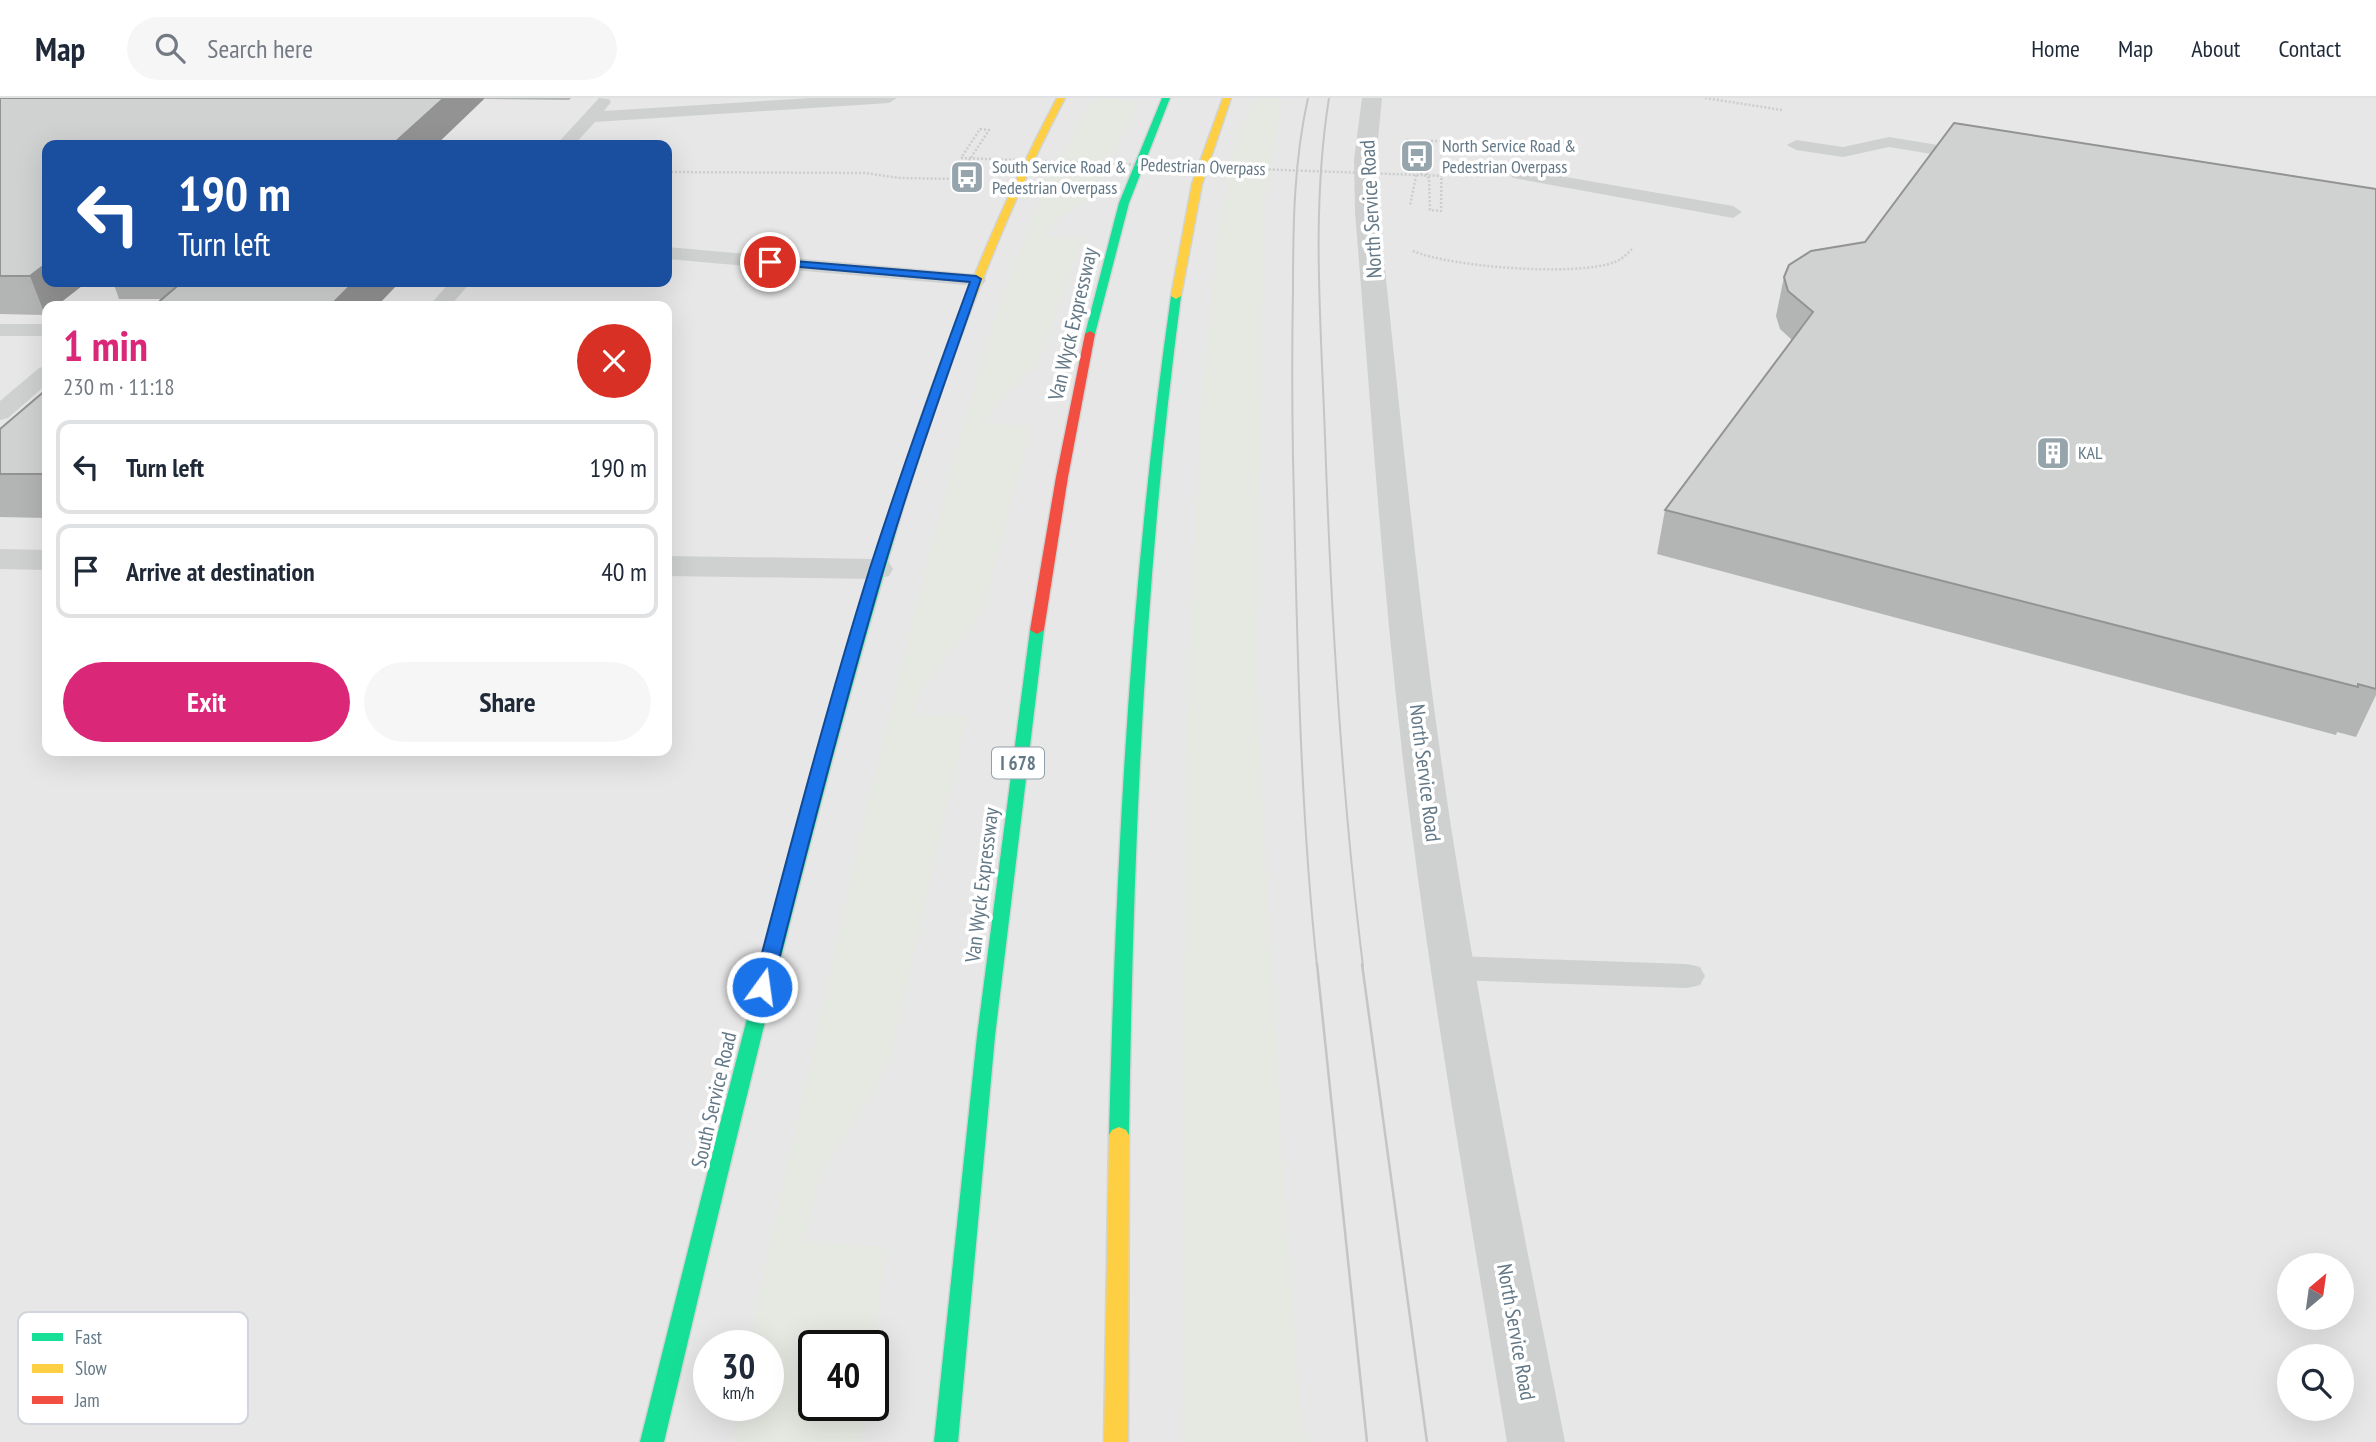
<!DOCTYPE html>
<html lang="en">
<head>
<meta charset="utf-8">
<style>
  :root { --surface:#fff; --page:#f6f6f7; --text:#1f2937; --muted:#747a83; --line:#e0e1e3; --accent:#db2777 }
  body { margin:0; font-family:"PT Sans Narrow",sans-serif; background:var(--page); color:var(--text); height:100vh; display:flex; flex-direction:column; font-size:26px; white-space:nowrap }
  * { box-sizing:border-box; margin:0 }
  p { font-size:23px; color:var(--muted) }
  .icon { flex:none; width:38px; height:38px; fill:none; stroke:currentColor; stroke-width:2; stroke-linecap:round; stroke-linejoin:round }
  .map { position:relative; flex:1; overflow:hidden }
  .drawer { position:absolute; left:42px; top:203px; width:630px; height:455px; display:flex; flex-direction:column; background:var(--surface); border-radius:14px; box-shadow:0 7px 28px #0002 }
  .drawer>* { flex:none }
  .guide { position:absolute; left:42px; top:42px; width:630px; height:147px; border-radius:14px; box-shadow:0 7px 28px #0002; background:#1a4fa0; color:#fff; overflow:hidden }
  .needle { width:46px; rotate:29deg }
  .controls { position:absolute; left:2277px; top:1155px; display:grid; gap:14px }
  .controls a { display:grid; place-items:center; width:77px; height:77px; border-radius:50%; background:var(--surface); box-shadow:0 7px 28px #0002; font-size:35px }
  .speed { position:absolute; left:693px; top:1232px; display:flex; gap:14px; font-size:35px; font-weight:700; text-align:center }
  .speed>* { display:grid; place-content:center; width:91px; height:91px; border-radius:50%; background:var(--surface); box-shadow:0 7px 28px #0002; line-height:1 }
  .speed small { font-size:18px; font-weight:400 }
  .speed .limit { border:4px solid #111; border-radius:10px; background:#fff; color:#111 }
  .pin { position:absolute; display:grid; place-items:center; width:60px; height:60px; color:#fff; margin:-30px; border:4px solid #fff; border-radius:50%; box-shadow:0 2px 7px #0007 }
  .me { position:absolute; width:77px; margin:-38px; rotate:14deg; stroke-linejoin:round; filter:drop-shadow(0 0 5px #0008) }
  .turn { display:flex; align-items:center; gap:24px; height:147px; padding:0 21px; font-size:32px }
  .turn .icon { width:91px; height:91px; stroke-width:2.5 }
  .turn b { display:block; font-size:49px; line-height:60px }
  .round { display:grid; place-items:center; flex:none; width:74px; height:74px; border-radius:37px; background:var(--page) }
  .overview { display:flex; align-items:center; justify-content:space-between; height:119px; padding:0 21px }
  h1 { font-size:42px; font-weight:600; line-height:52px; color:var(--accent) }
  .primary-button { display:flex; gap:14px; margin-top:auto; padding:14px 21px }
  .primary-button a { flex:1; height:80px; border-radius:42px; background:var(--accent); color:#fff; font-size:28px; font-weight:600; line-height:80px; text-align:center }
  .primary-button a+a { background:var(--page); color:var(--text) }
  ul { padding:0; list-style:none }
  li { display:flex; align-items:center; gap:21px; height:94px; margin:0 14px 10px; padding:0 7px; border:4px solid var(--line); border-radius:14px }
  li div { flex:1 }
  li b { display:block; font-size:26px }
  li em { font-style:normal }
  header { display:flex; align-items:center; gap:42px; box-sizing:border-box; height:98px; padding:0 35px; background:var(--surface); border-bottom:2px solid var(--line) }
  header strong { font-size:33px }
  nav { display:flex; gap:38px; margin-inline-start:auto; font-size:24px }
  .search { width:490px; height:63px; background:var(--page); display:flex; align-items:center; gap:18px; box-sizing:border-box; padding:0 24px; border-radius:38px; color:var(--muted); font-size:26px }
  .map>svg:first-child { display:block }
  .built { fill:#e6e7e6; fill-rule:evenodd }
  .green { fill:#e6e9e2 }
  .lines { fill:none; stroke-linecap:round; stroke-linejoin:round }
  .fast-casing { stroke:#d2d4d4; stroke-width:3 }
  .slow-casing { stroke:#d2d4d4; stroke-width:3 }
  .jam-casing { stroke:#d2d4d4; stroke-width:3 }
  .path { stroke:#cccdce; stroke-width:2.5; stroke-dasharray:2 2; stroke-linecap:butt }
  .lane { fill:#cfd1d1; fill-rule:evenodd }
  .street { fill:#cfd1d1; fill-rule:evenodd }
  .fast { fill:#16e098; fill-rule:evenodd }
  .slow { fill:#ffcf43; fill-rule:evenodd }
  .jam { fill:#f24e42; fill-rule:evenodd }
  .tram-far1 { stroke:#c4c6c6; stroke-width:2 }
  .tram { stroke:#c4c6c6; stroke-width:2.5 }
  .path-bridge { stroke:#cccdce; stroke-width:2.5; stroke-dasharray:2 2; stroke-linecap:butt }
  .wall { fill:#b3b5b4 }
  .shaded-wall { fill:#929392 }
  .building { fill:#d0d2d1; stroke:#929392; stroke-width:2 }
  .route { fill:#1a73e8; stroke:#114b97; stroke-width:2 }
  .labels { text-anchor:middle; stroke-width:7; stroke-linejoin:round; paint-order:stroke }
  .far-poi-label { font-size:18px; fill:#637886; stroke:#fff; text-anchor:start }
  .far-street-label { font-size:18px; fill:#637886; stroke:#fff }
  .shield { fill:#fff; stroke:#92a0aa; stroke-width:2 }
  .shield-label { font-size:19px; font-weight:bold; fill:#637886 }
  .street-label { font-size:21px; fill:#637886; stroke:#fff }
  .key { fill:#fff; stroke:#d0d6db; stroke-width:2 }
  .key-label { font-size:19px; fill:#637886 }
</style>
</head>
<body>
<header>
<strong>Map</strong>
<div class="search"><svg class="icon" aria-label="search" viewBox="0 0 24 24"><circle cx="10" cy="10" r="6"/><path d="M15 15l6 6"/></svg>Search here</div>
<nav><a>Home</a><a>Map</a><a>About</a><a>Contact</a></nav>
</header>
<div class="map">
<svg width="2376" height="1344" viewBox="0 0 2376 1344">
  <rect width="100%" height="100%" fill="#f6f6f4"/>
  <path class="built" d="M 0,0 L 2376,0 L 2376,1344 L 0,1344 ZM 47,47 L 667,47 L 667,184 L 47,184 ZM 47,208 L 667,208 L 667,653 L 47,653 ZM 2289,1167 L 2342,1167 L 2342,1220 L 2289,1220 ZM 709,1248 L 768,1248 L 768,1307 L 709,1307 ZM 814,1248 L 873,1248 L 873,1307 L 814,1307 ZM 2289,1258 L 2342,1258 L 2342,1311 L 2289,1311 Z"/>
  <g class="green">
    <path d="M 1094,0 L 1139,3 L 1091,98 L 1049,127 L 1046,139 L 1082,140 L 1038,265 L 992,310 L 985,326 L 1031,328 L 982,515 L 920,591 L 913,618 L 967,617 L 889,965 L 819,1079 L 804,1144 L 887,1149 L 873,1251 L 873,1248 L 814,1248 L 814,1307 L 866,1307 L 861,1344 L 732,1344 L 739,1307 L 768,1307 L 768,1248 L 750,1248 L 761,1187 L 864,722 L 932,445 L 987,242 L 1043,91 Z"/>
    <path d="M 1254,0 L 1282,0 L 1264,105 L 1255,576 L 1286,1133 L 1303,1344 L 1182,1344 L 1186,669 L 1200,319 L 1217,142 L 1235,46 Z"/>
  </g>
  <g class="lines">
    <g class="fast-casing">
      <g id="fast">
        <path d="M 1162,0 L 1170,0 L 1129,105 L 1095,236 L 1086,238 L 1085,236 L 1119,105 Z"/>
        <path d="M 1176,195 L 1181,198 C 1144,477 1133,756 1129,1037 L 1126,1042 L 1119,1045 L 1112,1042 L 1109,1037 C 1116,756 1131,477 1171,198 Z"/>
        <path d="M 900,396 L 906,400 C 813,712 739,1028 664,1344 L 640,1344 C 719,1028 797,711 894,400 Z"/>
        <path d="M 1037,528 L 1044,532 L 995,938 L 958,1344 L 934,1344 L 977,938 L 1030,532 Z"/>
      </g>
    </g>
    <g class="slow-casing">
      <g id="slow">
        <path d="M 1057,0 L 1065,0 C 998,128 950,262 906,400 L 900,404 L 896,403 L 894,400 C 939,262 989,128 1057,0 Z"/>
        <path d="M 1223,0 L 1231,0 L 1202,86 L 1181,198 L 1176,201 L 1171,198 L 1192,86 Z"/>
        <path d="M 1119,1029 L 1126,1032 L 1129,1037 L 1128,1344 L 1104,1344 L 1109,1037 L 1112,1032 Z"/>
      </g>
    </g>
    <g class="jam-casing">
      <path id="jam" d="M 1090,233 L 1095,236 L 1068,379 L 1044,532 L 1037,536 L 1030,532 L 1056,379 L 1085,236 Z"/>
    </g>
    <g class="path">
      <path d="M 1705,0 L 1782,12"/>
      <path d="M 1407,41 L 1417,52 L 1417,73 L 1410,108"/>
      <path d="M 1417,73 L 1429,80 L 1430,112 L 1441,113 L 1442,43 L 1429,43 L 1427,77"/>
      <path d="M 667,74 L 865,75 L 900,80 L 957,81 L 989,32 L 980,31 L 961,60"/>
      <path d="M 1413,153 C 1450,169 1577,179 1615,164 C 1621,162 1627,156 1632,151"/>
    </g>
    <g class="lane">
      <path d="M 811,0 L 897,0 L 889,5 L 595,24 L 574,47 L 556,47 L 599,0 L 609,1 L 611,4 L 604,13 Z"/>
      <path d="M 1889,39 L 1974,53 L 1983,58 L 1974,63 L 1889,49 L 1843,59 L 1796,52 L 1787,47 L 1796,42 L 1843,49 Z"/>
      <path d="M 1519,71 L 1733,108 L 1742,114 L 1733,120 L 1513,80 L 1510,76 Z"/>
      <path d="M 667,149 L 976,176 L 983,178 L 986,182 L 983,186 L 976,188 L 667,161 Z"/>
      <path d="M 450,184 L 471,184 L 450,208 L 429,208 Z"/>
      <rect x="0" y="226" width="47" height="12"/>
      <path d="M 47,268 L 47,286 L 8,320 L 0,322 L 0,303 L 39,270 Z"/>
      <path d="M 1453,858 L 1687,866 L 1700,869 L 1705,878 L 1700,887 L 1687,890 L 1453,882 L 1440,879 L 1435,870 L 1440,861 Z"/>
    </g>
    <g class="street">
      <path d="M 1362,0 L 1382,0 L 1376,62 L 1379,114 C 1401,321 1420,529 1452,735 C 1484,939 1525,1141 1565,1344 L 1507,1344 C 1474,1141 1438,938 1412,735 C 1385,529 1372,321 1355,114 L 1354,62 Z"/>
      <path d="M 0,451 L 47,452 L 47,472 L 0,471 Z"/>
      <path d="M 667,458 L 877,461 L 889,464 L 893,471 L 889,478 L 877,481 L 667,478 Z"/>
    </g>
    <use href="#fast" class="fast"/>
    <use href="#slow" class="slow"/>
    <use href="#jam" class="jam"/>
    <g class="tram-far1">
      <path d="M 1308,0 C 1294,63 1293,125 1293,190 C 1292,246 1292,303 1293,359 C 1297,529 1299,699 1317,868"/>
      <path d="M 1329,0 C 1311,113 1321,225 1325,339 C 1331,516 1341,692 1363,868"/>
    </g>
    <g class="tram">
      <path d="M 1317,866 L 1367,1344"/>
      <path d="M 1362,866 L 1427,1344"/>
    </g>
    <path class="path-bridge" d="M 961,60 L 1445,78"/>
  </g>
  <g class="wall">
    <path d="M 0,0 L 571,0 L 569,2 L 484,1 L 436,47 L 47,47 L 47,184 L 87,184 L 45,217 L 0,216 Z"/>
    <path d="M 2376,91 L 2376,597 L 2356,639 L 2337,634 L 2336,637 L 1657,456 L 1665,412 L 1792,242 L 1780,231 L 1776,218 L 1784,179 Z"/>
    <path d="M 113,184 L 400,184 L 162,201 L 119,201 Z"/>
    <path d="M 47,291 L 47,420 L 0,419 L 0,331 Z"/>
  </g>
  <g class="shaded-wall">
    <path d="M 444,0 L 484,0 L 484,1 L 436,47 L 392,47 Z"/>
    <path d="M 47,165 L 47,184 L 87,184 L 56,208 L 47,208 L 47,215 L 45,217 L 30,178 Z"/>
    <path d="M 354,184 L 400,184 L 377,208 L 330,208 Z"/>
  </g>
  <g class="building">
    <path d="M 0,0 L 444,0 L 392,47 L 47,47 L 47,165 L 30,178 L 0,178 Z"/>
    <path d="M 1954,25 L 2376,91 L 2376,591 L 2358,586 L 2358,589 L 1665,412 L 1813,214 L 1788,193 L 1784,179 L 1789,167 L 1811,153 L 1865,144 Z"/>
    <path d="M 182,184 L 354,184 L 330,208 L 154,208 Z"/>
    <path d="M 47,291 L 47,376 L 0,376 L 0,331 Z"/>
  </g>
  <path class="route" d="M 770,161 L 976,178 L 981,181 C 947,278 912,375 883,473 C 843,611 807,750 772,889 L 769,893 L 756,893 L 753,889 C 790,749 827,608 870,470 C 901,374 935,279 970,184 L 766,166 L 765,164 Z"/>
  <defs>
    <g id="bus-square" transform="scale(1.75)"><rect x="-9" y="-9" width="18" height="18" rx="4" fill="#96a4ac" stroke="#fff"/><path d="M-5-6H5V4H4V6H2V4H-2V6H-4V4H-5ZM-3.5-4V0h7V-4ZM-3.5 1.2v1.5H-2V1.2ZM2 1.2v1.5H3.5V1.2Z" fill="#fff"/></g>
    <g id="building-square" transform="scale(1.75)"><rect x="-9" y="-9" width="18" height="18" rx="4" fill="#96a4ac" stroke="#fff"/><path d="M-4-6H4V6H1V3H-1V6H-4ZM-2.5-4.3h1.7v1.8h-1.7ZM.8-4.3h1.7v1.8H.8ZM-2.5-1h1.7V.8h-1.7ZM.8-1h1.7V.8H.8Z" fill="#fff"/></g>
  </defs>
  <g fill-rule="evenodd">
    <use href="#bus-square" x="1417" y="58"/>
    <use href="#bus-square" x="967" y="79"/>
    <use href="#building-square" x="2053" y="355"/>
  </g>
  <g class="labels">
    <g class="far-poi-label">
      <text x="1442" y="54">North Service Road &amp;<tspan x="1442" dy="21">Pedestrian Overpass</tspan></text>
      <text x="992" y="75">South Service Road &amp;<tspan x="992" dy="21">Pedestrian Overpass</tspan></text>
      <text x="2078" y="361">KAL</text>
    </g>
    <g class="far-street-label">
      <text transform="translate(1203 69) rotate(2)" y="6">Pedestrian Overpass</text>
    </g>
    <rect class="shield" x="992" y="649.5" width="52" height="31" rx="5"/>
    <g class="shield-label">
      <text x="1018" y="672">I 678</text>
    </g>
    <g class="street-label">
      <text transform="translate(1371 111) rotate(-93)" y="7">North Service Road</text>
      <text transform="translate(1073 226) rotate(-77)" y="7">Van Wyck Expressway</text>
      <text transform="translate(1425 675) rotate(83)" y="7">North Service Road</text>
      <text transform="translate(982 787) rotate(-83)" y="7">Van Wyck Expressway</text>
      <text transform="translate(714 1002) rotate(-77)" y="7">South Service Road</text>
      <text transform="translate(1516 1234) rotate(80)" y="7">North Service Road</text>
    </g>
  </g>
  <rect x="18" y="1214" width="230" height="112" rx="10" class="key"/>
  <rect x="32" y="1235" width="31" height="8" fill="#16e098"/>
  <rect x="32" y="1266" width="31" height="9" fill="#ffcf43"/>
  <rect x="32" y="1298" width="31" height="8" fill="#f24e42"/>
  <g class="key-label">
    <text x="75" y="1246">Fast</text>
    <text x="75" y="1277">Slow</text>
    <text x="75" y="1309">Jam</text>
  </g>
</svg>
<div class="controls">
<a><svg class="needle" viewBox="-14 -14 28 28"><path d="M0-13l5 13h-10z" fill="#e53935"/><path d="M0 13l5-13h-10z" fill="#747a83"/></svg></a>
<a><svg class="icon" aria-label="search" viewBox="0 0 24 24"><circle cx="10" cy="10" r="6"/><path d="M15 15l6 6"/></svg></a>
</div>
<div class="speed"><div>30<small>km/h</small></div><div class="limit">40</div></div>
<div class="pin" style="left:770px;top:164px;background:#d93025"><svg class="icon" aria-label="arrive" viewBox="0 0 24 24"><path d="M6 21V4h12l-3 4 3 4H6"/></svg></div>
<svg class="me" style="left:762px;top:889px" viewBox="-20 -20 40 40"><circle r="17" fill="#1a73e8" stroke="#fff" stroke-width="3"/><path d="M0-11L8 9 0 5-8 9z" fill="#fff"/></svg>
<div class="guide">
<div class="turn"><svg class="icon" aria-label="left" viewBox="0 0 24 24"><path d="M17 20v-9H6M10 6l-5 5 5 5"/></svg><div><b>190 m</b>Turn left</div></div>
</div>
<section class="drawer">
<div class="overview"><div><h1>1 min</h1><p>230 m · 11:18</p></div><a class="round" style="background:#d93025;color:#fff"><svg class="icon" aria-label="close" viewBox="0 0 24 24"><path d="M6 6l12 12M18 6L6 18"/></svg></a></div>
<ul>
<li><svg class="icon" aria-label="left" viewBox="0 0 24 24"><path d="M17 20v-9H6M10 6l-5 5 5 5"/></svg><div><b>Turn left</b></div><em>190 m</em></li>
<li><svg class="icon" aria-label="arrive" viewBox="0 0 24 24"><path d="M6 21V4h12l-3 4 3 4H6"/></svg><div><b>Arrive at destination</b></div><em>40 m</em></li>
</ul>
<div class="primary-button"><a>Exit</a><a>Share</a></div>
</section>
</div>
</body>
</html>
